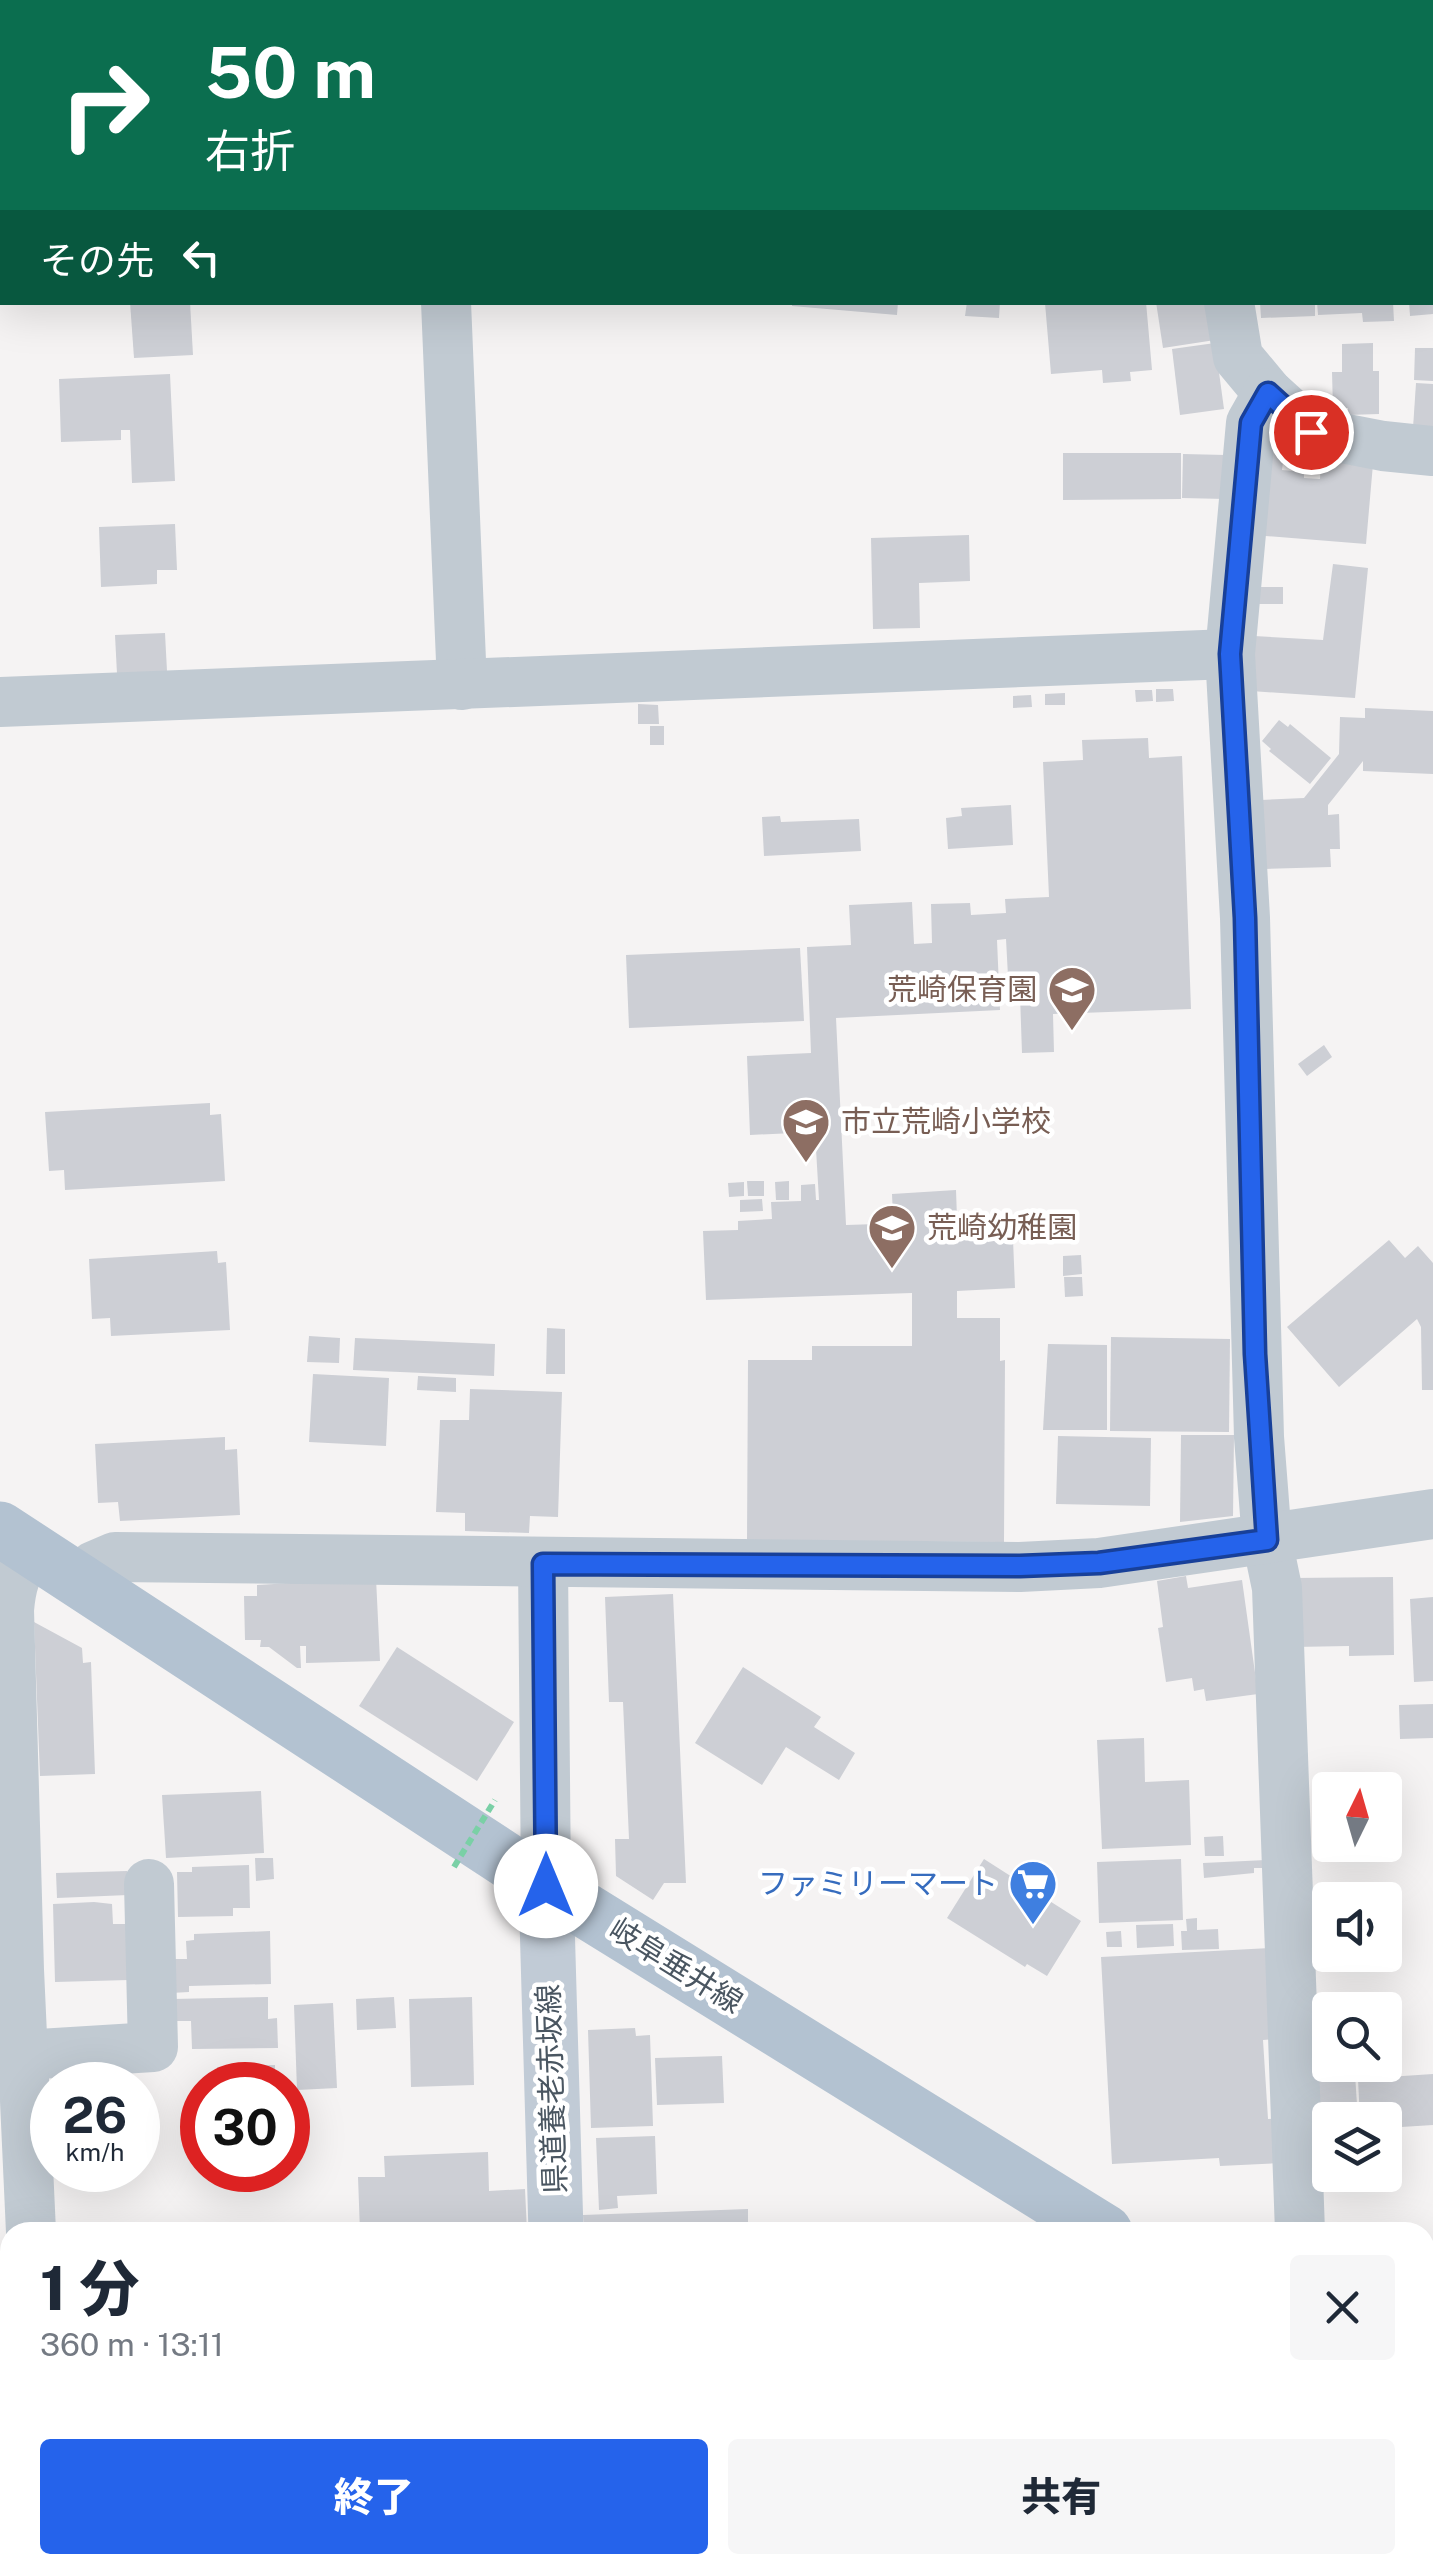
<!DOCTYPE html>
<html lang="ja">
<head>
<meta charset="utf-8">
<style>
  :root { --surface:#fff; --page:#f6f6f7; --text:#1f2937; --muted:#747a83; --accent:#2563eb }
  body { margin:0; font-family:"Public Sans","Noto Sans JP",sans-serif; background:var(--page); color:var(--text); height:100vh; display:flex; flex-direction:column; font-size:38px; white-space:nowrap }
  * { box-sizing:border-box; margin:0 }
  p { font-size:32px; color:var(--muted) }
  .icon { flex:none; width:55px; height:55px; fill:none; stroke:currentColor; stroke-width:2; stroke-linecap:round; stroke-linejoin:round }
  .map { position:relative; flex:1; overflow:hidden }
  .details { position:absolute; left:0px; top:2222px; width:1435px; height:352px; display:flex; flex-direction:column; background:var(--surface); border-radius:30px 30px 0 0; box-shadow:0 10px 40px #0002 }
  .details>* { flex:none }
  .guide { position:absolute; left:0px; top:0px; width:1435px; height:305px; box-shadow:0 10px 40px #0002; background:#0b6e4f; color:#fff; overflow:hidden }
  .needle { width:65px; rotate:5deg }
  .controls { position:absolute; left:1312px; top:1772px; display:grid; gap:20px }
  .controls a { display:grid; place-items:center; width:90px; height:90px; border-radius:10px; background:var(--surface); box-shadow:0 10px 40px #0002; font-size:50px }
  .speed { position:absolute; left:30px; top:2062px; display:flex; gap:20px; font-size:50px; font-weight:700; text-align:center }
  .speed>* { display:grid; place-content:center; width:130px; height:130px; border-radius:50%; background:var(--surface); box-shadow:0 10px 40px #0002; line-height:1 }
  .speed small { font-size:25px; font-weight:400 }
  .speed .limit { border:15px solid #d22; background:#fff; color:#111 }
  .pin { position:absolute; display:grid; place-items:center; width:85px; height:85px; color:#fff; margin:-42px; border:5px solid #fff; border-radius:50%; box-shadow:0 2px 10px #0007 }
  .me { position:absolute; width:110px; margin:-55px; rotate:0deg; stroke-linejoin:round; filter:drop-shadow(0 0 8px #0008) }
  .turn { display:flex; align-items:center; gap:35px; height:210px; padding:0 40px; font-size:45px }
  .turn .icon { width:130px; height:130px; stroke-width:2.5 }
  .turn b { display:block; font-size:70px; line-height:85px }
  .then { display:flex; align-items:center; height:95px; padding:0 40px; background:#0003; gap:20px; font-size:38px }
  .round { display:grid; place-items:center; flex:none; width:105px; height:105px; border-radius:10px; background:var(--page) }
  .head { display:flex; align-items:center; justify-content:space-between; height:170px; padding:0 40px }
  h1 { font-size:60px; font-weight:800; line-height:75px }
  .action { display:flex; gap:20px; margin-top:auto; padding:20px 40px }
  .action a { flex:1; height:115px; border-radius:10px; background:var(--accent); color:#fff; font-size:40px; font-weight:800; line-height:115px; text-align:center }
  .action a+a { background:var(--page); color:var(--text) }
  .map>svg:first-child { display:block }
  .building { fill:#cdcfd5 }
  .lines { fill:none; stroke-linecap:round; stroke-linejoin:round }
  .path { stroke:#7ad0a6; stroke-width:6; stroke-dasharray:8 5; stroke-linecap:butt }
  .street { stroke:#c1cad2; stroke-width:50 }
  .secondary { stroke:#c1cbd6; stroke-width:55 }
  .primary { stroke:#b3c2d1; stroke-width:55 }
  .path-bridge { stroke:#7ad0a6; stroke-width:6; stroke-dasharray:8 5; stroke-linecap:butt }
  .route-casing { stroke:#184099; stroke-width:25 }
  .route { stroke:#2563eb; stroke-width:18 }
  .labels { text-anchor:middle; stroke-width:9; stroke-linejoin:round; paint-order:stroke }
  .education-label { font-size:30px; fill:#785e54; stroke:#fff; text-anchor:start }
  .shop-label { font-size:30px; fill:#366cbe; stroke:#fff; text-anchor:end }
  .street-label { font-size:30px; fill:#4a5661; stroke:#fff }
</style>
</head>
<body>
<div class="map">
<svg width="1433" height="2574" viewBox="0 0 1433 2574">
  <rect width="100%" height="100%" fill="#f5f3f3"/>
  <g class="building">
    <path d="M 130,302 L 190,302 L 193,355 L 134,358 Z"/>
    <path d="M 792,302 L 898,302 L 897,315 L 792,306 Z"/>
    <path d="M 967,302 L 1000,302 L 999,318 L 965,316 Z"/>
    <path d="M 1146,302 L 1152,370 L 1130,372 L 1131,381 L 1103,383 L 1102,370 L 1051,374 L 1045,303 Z"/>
    <path d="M 1156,302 L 1209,302 L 1215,340 L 1163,348 Z"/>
    <path d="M 1260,302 L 1315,302 L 1315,316 L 1261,318 Z"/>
    <path d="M 1317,302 L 1393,302 L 1394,321 L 1363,322 L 1362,313 L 1318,315 Z"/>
    <path d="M 1409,302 L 1433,302 L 1433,314 L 1410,316 Z"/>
    <path d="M 1215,343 L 1224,409 L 1180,415 L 1172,349 Z"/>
    <path d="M 1373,343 L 1373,371 L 1379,371 L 1379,414 L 1348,415 L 1348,408 L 1333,409 L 1332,372 L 1342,372 L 1342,344 Z"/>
    <path d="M 1415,348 L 1433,348 L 1433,381 L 1414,380 Z"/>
    <path d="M 170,374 L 175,481 L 132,483 L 130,430 L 121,430 L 121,440 L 61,442 L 59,379 Z"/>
    <path d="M 1416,383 L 1433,384 L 1433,429 L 1413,428 Z"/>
    <path d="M 1259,451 L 1284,454 L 1282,470 L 1304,472 L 1304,478 L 1320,479 L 1321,460 L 1373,464 L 1366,544 L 1253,535 Z"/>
    <path d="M 1063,453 L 1181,453 L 1181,499 L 1063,500 Z"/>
    <path d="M 1183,454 L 1226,455 L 1225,499 L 1182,498 Z"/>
    <path d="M 175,524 L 177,570 L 157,570 L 157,584 L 101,587 L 99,527 Z"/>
    <path d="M 969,535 L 970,581 L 919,583 L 920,628 L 873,629 L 871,538 Z"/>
    <path d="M 1333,564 L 1368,568 L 1355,698 L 1251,691 L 1254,636 L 1323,640 Z"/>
    <rect x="1252" y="587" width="31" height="17"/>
    <path d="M 165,633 L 167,671 L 117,674 L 115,635 Z"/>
    <path d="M 1156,689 L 1173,689 L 1174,701 L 1156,702 Z"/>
    <path d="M 1135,690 L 1152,690 L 1153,701 L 1136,702 Z"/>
    <path d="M 1065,693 L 1065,705 L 1045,705 L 1045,694 Z"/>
    <path d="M 1031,695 L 1032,707 L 1013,708 L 1013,696 Z"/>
    <path d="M 638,704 L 658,705 L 659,724 L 638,724 Z"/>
    <path d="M 1365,708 L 1433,711 L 1433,774 L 1363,771 L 1363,761 L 1328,805 L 1328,815 L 1339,814 L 1340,849 L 1330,849 L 1331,867 L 1264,869 L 1261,800 L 1304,798 L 1339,754 L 1340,717 L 1365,718 Z"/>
    <path d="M 1279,720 L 1288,727 L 1290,724 L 1331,758 L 1310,784 L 1269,751 L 1271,749 L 1262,741 Z"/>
    <rect x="650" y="726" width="14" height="19"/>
    <path d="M 1148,738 L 1149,758 L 1182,756 L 1191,1009 L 1053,1014 L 1054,1052 L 1022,1053 L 1020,995 L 1009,995 L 1006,939 L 997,940 L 1000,1010 L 836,1018 L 846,1225 L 877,1224 L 876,1218 L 893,1216 L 892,1194 L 956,1190 L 957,1218 L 1012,1215 L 1015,1288 L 957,1291 L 957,1318 L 1000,1318 L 1000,1361 L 1005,1360 L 1004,1542 L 747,1541 L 748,1360 L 812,1360 L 812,1346 L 912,1346 L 912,1293 L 706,1300 L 703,1231 L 738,1230 L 738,1221 L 772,1219 L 771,1202 L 801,1201 L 801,1185 L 815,1184 L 816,1200 L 819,1200 L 815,1132 L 750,1135 L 747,1056 L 811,1053 L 807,947 L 851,945 L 849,905 L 912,902 L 914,944 L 932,943 L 931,904 L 970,903 L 971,915 L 1006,913 L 1005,899 L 1049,897 L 1043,762 L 1083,760 L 1082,740 Z"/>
    <path d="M 1011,805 L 1013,845 L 948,849 L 946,818 L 962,816 L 961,808 Z"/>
    <path d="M 780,816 L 781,822 L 859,819 L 861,851 L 764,856 L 762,817 Z"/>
    <path d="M 800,948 L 804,1021 L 629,1028 L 626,955 Z"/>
    <path d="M 1324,1045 L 1332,1057 L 1307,1076 L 1298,1064 Z"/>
    <path d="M 210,1103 L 210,1115 L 221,1114 L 225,1181 L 65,1190 L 64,1170 L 49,1171 L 45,1112 Z"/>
    <path d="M 747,1181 L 764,1181 L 764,1196 L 748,1196 Z"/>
    <path d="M 789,1181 L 789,1200 L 776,1200 L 775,1182 Z"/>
    <path d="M 744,1182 L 744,1196 L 729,1197 L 728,1183 Z"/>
    <path d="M 762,1199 L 763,1211 L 740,1212 L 740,1200 Z"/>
    <path d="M 1389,1240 L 1405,1258 L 1418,1246 L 1433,1263 L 1433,1390 L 1422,1390 L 1421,1327 L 1417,1319 L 1339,1387 L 1287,1327 Z"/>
    <path d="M 217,1251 L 218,1263 L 226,1262 L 230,1330 L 111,1336 L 110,1318 L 92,1319 L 89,1259 Z"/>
    <path d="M 1081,1255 L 1082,1274 L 1063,1276 L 1063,1256 Z"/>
    <path d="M 1064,1277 L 1082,1277 L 1083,1296 L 1065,1297 Z"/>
    <path d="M 547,1328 L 565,1329 L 565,1374 L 546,1374 Z"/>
    <path d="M 309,1336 L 340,1338 L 339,1363 L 307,1362 Z"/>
    <path d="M 1111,1337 L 1230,1339 L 1229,1432 L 1110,1431 Z"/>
    <path d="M 355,1338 L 495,1344 L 494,1376 L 353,1370 Z"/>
    <path d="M 1048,1344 L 1107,1345 L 1107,1430 L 1043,1430 Z"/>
    <path d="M 313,1374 L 389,1378 L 386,1446 L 309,1442 Z"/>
    <path d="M 418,1376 L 456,1378 L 456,1392 L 417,1390 Z"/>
    <path d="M 470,1389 L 562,1392 L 558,1517 L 530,1516 L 529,1533 L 465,1531 L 465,1513 L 436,1512 L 440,1420 L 469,1420 Z"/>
    <path d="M 1181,1435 L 1234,1435 L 1233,1516 L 1180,1522 Z"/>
    <path d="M 1058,1436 L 1151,1438 L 1150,1506 L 1056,1504 Z"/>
    <path d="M 225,1437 L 225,1450 L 237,1449 L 240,1515 L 120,1521 L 118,1502 L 98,1503 L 95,1444 Z"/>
    <path d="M 1186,1576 L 1188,1588 L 1242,1580 L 1258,1694 L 1206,1701 L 1204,1689 L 1194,1691 L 1192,1678 L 1166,1682 L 1158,1628 L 1163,1627 L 1157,1581 Z"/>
    <path d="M 1393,1577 L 1394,1655 L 1349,1656 L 1349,1646 L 1294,1647 L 1292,1578 Z"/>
    <path d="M 376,1578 L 380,1661 L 306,1663 L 306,1646 L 300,1646 L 301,1668 L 297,1668 L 269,1647 L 260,1647 L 261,1640 L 245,1640 L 244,1596 L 257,1596 L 257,1585 Z"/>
    <path d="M 673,1594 L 686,1883 L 664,1883 L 653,1900 L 616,1876 L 615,1839 L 629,1839 L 623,1702 L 609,1702 L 605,1597 Z"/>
    <path d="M 1433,1597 L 1433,1681 L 1414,1682 L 1410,1599 Z"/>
    <path d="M 34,1622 L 82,1648 L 83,1663 L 91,1662 L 95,1774 L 40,1776 Z"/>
    <path d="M 397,1647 L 514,1722 L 477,1781 L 359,1706 Z"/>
    <path d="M 743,1667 L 821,1717 L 814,1727 L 855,1753 L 839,1780 L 786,1747 L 762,1785 L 695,1743 Z"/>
    <path d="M 1433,1704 L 1433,1738 L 1400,1739 L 1399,1705 Z"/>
    <path d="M 1144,1738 L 1145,1782 L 1189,1780 L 1191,1845 L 1102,1849 L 1097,1740 Z"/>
    <path d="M 261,1791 L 264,1853 L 166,1858 L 162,1795 Z"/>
    <path d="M 1223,1836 L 1224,1856 L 1205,1856 L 1204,1837 Z"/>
    <path d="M 255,1858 L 273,1858 L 274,1879 L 256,1881 Z"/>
    <path d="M 984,1859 L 1081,1921 L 1047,1976 L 1027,1964 L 1025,1967 L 947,1918 Z"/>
    <path d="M 1181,1859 L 1183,1920 L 1099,1923 L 1097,1862 Z"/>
    <path d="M 1266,1860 L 1266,1868 L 1254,1868 L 1254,1873 L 1204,1878 L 1203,1863 Z"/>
    <path d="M 249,1865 L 250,1908 L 233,1908 L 233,1916 L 178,1917 L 177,1872 L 192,1872 L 192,1867 Z"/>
    <path d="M 127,1871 L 128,1895 L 57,1898 L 56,1873 Z"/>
    <path d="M 94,1902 L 112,1904 L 113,1924 L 127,1924 L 129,1980 L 55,1982 L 53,1904 Z"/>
    <path d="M 1197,1918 L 1197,1930 L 1218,1929 L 1219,1949 L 1182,1950 L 1181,1931 L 1187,1931 L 1186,1919 Z"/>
    <path d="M 1173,1924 L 1174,1946 L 1137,1948 L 1136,1925 Z"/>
    <path d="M 270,1931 L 271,1984 L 189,1986 L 189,1992 L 171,1993 L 170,1959 L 187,1959 L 186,1941 L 194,1940 L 194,1934 Z"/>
    <path d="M 1121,1931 L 1122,1947 L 1107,1947 L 1106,1932 Z"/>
    <path d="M 1270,1948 L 1275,2039 L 1263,2040 L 1268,2119 L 1280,2118 L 1282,2163 L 1220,2166 L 1219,2158 L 1112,2164 L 1101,1957 Z"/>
    <path d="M 268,1997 L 268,2019 L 277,2018 L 278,2048 L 192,2049 L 191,2021 L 173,2021 L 172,1999 Z"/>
    <path d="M 394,1997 L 396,2028 L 357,2030 L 356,1999 Z"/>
    <path d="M 472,1997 L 474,2085 L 411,2087 L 409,1999 Z"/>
    <path d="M 333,2003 L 337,2088 L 297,2090 L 294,2005 Z"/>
    <path d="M 635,2028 L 636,2036 L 650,2035 L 653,2126 L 591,2128 L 588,2030 Z"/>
    <path d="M 722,2056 L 724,2103 L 657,2105 L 655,2058 Z"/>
    <path d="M 275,2065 L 275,2085 L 213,2085 L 212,2078 L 217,2077 L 217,2067 Z"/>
    <path d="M 1355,2074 L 1358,2120 L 1330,2120 L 1330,2135 L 1314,2136 L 1311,2076 Z"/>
    <path d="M 1433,2074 L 1433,2125 L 1385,2128 L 1385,2120 L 1360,2120 L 1358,2079 Z"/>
    <path d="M 655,2136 L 657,2194 L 617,2196 L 618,2208 L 599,2210 L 596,2138 Z"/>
    <path d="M 488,2152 L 489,2191 L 525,2189 L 527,2232 L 360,2232 L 358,2177 L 385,2177 L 384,2156 Z"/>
    <path d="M 748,2209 L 748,2226 L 584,2232 L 583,2215 Z"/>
    <path d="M 1425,2291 L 1433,2291 L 1433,2375 L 1425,2370 Z"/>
    <path d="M 119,2565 L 188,2565 L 188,2573 L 119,2574 Z"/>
    <path d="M 319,2565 L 416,2565 L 417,2574 L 319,2574 Z"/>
    <path d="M 768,2565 L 892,2565 L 893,2574 L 768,2574 Z"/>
    <path d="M 914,2565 L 1198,2565 L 1198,2574 L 915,2574 Z"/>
    <path d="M 1239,2565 L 1339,2565 L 1340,2574 L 1239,2574 Z"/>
  </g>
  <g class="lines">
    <g class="path">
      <path d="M 0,2468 L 10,2467"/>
      <path d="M 1227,2565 L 1228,2574"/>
    </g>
    <g class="street">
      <path d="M 432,0 L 432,2"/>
      <path d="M 1179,0 L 1180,2"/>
      <path d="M 446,302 L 462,685"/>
      <path d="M 1229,302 L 1238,357 L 1268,393 L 1311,432 L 1383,446 L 1433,451"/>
      <path d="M 1268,393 L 1251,423 L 1230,654 L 1245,918 L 1259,1437 L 1267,1540 L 1277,1588 L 1300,2232"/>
      <path d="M 0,702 L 1230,654"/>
      <path d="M 543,1563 L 546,1886"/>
      <path d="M 83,1582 L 94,1566 L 115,1557 L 1020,1567 L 1099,1563 L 1433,1514"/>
      <path d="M 23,2055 L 153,2047 L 149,1884"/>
      <path d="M 31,2232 L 19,1970 L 9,1610 C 11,1585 16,1570 31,1549"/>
      <path d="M 1425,2280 L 1433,2280"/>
      <path d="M 45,2565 L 45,2574"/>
    </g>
    <g class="secondary">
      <path d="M 546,1886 L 556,2232"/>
      <path d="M 565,2565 L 565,2574"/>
    </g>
    <g class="primary">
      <path d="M 0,1529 L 546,1886 L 1105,2232"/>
      <path d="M 1425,2437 L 1433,2442"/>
    </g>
    <path class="path-bridge" d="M 454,1867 L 495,1800"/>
  </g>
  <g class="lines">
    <g class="route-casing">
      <path id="route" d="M 546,1886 L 543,1564 L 1020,1566 L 1099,1563 L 1267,1540 L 1255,1354 L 1245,918 L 1230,654 L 1251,423 L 1268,393 L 1311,432"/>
    </g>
    <use href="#route" class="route"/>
  </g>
  <defs>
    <g id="school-pin" transform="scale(2.5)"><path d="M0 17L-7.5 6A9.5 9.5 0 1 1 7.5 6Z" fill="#8d6e63" stroke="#fff"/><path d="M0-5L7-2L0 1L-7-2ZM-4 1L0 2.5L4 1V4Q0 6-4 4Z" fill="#fff"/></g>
    <g id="supermarket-pin" transform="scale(2.5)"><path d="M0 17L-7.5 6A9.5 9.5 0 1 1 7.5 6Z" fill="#3f7fe0" stroke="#fff"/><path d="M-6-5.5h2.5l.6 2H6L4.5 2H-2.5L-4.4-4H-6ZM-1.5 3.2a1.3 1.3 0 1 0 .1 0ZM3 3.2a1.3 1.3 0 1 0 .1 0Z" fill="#fff"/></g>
  </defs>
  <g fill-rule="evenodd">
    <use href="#school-pin" x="1072" y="990"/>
    <use href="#school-pin" x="806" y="1122"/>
    <use href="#school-pin" x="892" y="1228"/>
    <use href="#supermarket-pin" x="1033" y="1884"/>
  </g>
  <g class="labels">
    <g class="education-label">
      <text x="1037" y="1000" text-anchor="end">荒崎保育園</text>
      <text x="841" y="1132">市立荒崎小学校</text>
      <text x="927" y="1238">荒崎幼稚園</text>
    </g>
    <g class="shop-label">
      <text x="998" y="1894">ファミリーマート</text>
    </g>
    <g class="street-label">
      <text transform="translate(676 1966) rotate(32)" y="10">岐阜垂井線</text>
      <text transform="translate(552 2089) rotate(-92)" y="10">県道養老赤坂線</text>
    </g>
  </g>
</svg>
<div class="controls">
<a><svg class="needle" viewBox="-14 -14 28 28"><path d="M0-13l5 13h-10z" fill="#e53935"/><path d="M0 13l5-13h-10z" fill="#747a83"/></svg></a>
<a><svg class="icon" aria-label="sound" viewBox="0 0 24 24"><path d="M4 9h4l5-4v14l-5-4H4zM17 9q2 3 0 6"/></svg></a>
<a><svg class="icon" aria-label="search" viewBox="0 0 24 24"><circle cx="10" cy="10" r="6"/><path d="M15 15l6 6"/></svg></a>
<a><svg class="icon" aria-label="layers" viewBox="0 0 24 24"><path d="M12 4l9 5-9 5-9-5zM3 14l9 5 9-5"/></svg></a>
</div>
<div class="speed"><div>26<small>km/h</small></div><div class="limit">30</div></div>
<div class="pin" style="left:1311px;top:432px;background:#d93025"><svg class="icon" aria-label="arrive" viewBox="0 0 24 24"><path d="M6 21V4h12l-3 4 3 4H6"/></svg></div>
<svg class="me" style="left:546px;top:1886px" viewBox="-20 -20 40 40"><circle r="19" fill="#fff"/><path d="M0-13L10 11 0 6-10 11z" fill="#2563eb"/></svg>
<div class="guide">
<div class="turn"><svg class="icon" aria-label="right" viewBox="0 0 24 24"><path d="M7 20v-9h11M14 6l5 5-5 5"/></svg><div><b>50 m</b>右折</div></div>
<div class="then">その先<svg class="icon" aria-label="left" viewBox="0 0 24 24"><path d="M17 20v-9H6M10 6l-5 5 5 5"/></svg></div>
</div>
<section class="details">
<div class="head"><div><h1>1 分</h1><p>360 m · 13:11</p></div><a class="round"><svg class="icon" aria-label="close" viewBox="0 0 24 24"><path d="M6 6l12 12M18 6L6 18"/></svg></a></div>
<div class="action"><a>終了</a><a>共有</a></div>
</section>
</div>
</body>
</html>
